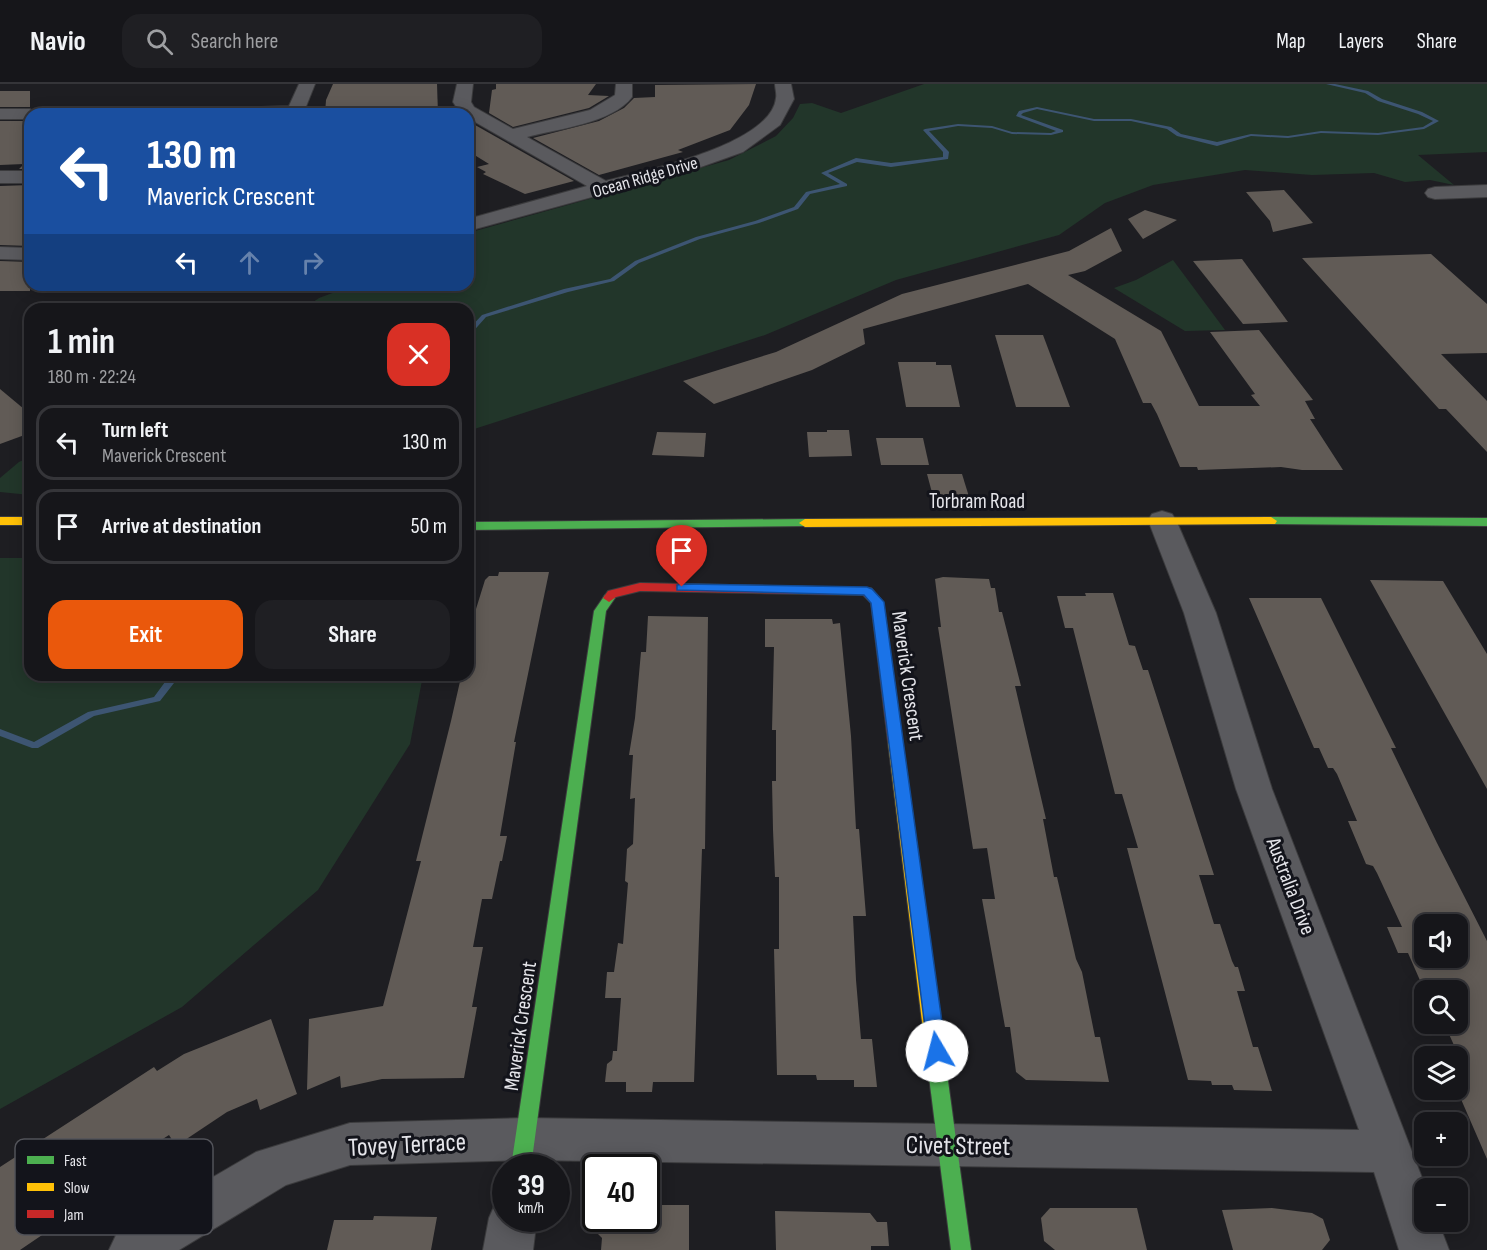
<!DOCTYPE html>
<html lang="en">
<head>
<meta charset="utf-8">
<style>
  :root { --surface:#16161a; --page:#1f1f23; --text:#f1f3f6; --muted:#9e9fa2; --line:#353539; --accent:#ea580c }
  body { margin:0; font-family:"Sofia Sans Condensed",sans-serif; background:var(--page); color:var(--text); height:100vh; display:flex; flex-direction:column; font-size:22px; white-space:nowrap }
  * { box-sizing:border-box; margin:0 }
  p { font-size:20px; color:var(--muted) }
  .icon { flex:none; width:33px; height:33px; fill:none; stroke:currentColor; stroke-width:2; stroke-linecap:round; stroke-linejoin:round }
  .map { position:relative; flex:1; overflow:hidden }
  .drawer { position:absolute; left:24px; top:219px; width:450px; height:378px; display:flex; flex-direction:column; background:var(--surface); border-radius:18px; box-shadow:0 3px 15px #0003,0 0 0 2px var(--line) }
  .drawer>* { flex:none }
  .guide { position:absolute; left:24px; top:24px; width:450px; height:183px; border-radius:18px; box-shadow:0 3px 15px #0003,0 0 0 2px var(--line); background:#1a4fa0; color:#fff; overflow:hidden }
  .tools { position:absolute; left:1414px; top:830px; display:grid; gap:12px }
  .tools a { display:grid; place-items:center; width:54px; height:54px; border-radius:12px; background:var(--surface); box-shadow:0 3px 15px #0003,0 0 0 2px var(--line); font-size:30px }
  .speed { position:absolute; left:492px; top:1070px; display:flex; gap:12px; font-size:30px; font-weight:700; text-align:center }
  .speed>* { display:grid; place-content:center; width:78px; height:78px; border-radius:50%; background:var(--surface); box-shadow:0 3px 15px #0003,0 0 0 2px var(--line); line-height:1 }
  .speed small { font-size:15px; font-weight:400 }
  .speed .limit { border:3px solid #111; border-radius:9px; background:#fff; color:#111 }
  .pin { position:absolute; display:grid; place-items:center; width:51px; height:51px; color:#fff; margin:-62px -26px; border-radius:50% 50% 50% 0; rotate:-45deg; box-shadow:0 0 6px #0007 }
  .pin .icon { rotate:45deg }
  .me { position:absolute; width:66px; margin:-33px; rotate:352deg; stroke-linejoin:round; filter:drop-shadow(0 0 4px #0008) }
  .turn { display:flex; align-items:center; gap:21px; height:126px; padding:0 24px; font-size:27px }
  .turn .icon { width:78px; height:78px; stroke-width:2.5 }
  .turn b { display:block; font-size:42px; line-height:51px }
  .lanes { display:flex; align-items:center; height:57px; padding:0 24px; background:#0003; justify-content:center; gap:30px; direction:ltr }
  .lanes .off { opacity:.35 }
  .round { display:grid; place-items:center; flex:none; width:63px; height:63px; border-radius:18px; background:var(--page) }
  .summary { display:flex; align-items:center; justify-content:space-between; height:102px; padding:0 24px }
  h1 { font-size:36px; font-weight:700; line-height:45px }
  .button { display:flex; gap:12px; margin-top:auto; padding:12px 24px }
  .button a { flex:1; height:69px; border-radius:18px; background:var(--accent); color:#fff; font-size:24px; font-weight:700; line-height:69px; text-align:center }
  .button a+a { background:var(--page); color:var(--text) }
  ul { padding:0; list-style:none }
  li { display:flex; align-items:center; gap:18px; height:75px; margin:0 12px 9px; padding:0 12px; border:3px solid var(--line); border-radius:18px }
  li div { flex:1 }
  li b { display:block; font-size:22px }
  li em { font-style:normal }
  header { display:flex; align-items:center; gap:36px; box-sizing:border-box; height:84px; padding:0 30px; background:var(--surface); border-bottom:2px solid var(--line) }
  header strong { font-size:28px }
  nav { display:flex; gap:33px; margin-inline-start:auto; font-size:21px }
  .search { width:420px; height:54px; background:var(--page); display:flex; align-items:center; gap:15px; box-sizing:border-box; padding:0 21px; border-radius:18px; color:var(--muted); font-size:22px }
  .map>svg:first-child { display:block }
  .green { fill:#22362a }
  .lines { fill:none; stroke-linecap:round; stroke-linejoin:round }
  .stream { fill:#3d5572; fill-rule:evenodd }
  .building { fill:#615b56; fill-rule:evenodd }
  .street-casing { stroke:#3b3b3d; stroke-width:2 }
  .fast-casing { stroke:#3b3b3d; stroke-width:2 }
  .slow-casing { stroke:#3b3b3d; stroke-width:2 }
  .jam-casing { stroke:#3b3b3d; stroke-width:2 }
  .street { fill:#5a5a5e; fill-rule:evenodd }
  .fast { fill:#4caf50; fill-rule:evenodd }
  .slow { fill:#ffc107; fill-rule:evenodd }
  .jam { fill:#c62828; fill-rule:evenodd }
  .route { fill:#1a73e8; stroke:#114b97; stroke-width:1.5 }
  .labels { text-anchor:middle; stroke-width:6; stroke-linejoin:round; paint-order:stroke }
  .far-street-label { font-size:18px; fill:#e5e5ea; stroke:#13141b }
  .street-label { font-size:21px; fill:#e5e5ea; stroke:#13141b }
  .near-street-label { font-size:26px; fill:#e5e5ea; stroke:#13141b }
  .key { fill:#13141b; stroke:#525359; stroke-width:1.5 }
  .key-label { font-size:16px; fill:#e5e5ea }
</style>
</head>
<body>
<header>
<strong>Navio</strong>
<div class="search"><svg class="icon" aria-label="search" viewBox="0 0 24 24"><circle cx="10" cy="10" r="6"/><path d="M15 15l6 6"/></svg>Search here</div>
<nav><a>Map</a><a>Layers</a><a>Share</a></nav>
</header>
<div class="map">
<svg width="1487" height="1166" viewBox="0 0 1487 1166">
  <rect width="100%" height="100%" fill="#1e1e22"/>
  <g class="green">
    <path d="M 924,0 L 1487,0 L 1487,68 L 1418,71 L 1454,101 L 1430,96 L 1405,98 L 1374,89 L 1312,91 L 1245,86 L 1153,101 L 1105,119 L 1059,151 L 896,196 L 765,251 L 468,347 L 468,225 L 303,225 L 319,214 L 354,201 L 468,201 L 468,149 L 729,76 L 776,52 L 793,34 L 800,20 L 812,19 L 841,29 Z"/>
    <path d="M 1173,176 L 1225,246 L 1185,247 L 1114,204 L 1136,196 Z"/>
    <path d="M 30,373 L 30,411 L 0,408 L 0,394 L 19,378 Z"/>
    <path d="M 0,474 L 30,474 L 30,591 L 423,591 L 410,660 L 318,806 L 182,923 L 0,1025 Z"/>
  </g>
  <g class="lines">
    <g class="stream">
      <path d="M 1326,0 L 1335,0 L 1368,7 L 1382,15 L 1422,28 L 1439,37 L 1424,45 L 1378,51 L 1321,49 L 1288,54 L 1251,52 L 1217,62 L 1177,52 L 1167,45 L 1131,37 L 1094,37 L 1037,25 L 1023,29 L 1021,31 L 1063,46 L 1063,48 L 1051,51 L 1012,50 L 992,44 L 958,42 L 929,47 L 949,68 L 948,75 L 891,83 L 857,78 L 828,89 L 847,100 L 847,102 L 810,110 L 798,125 L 759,139 L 700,155 L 639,179 L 614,197 L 568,208 L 486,233 L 470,251 L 468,252 L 468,246 L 482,231 L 564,205 L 610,195 L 635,177 L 696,153 L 755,137 L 794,123 L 806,108 L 840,100 L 821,89 L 856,74 L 891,79 L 943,73 L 943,68 L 923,46 L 925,45 L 958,40 L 992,42 L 1012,48 L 1051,49 L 1056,47 L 1016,32 L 1019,27 L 1037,23 L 1094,35 L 1131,35 L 1171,43 L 1181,50 L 1217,58 L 1251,50 L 1288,52 L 1321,47 L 1378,49 L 1423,43 L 1433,37 L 1418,30 L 1378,17 L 1365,9 Z"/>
      <path d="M 166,591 L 176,591 L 174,599 L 160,617 L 94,632 L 38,664 L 32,664 L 0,652 L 0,645 L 34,658 L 88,628 L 154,613 L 165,598 Z"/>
    </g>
  </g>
  <g class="building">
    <path d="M 333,0 L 437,0 L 438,30 L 325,30 L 326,16 Z"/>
    <path d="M 496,0 L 596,0 L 588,11 L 609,12 L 589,24 L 513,43 L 489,29 L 492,6 L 496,5 Z"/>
    <path d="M 756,0 L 749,21 L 730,46 L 678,66 L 683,68 L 599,91 L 533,54 L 599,37 L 624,24 L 634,14 L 655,13 L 655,1 Z"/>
    <rect x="0" y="7" width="30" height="16"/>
    <path d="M 0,37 L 30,37 L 30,85 L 19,85 L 24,80 L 0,81 Z"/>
    <path d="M 468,37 L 574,97 L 525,110 L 483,90 L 486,88 L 477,83 L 489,80 L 468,67 Z"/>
    <path d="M 30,101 L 30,162 L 0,161 L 0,102 Z"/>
    <path d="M 1284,106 L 1313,139 L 1273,148 L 1270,137 L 1246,108 Z"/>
    <path d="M 1145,126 L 1177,136 L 1143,155 L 1128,135 Z"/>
    <path d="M 1111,144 L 1122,167 L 1085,187 L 1068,191 L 1161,247 L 1199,322 L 1260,322 L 1251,311 L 1255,310 L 1210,248 L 1259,246 L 1313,316 L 1305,317 L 1315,335 L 1310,335 L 1343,386 L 1302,386 L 1281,383 L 1198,386 L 1197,383 L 1180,383 L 1157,330 L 1151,319 L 1143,319 L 1115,255 L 1028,200 L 863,245 L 865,260 L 812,286 L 714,320 L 683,297 L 776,268 L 902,210 L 1069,167 Z"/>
    <path d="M 1431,170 L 1487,220 L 1487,269 L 1441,270 L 1487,317 L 1487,368 L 1446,325 L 1439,325 L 1302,174 Z"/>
    <path d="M 1242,175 L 1288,238 L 1243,240 L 1193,177 Z"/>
    <path d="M 0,177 L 30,178 L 30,207 L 0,207 Z"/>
    <path d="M 995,251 L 1043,251 L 1070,323 L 1016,323 Z"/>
    <path d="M 898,278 L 936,278 L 936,281 L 951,281 L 960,323 L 906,323 Z"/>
    <path d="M 0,305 L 30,330 L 30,349 L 0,360 Z"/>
    <path d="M 827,346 L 849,346 L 852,372 L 809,373 L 807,348 L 827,348 Z"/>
    <path d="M 657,348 L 706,349 L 704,373 L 652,371 Z"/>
    <path d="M 876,354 L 923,354 L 929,381 L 881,381 Z"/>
    <path d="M 927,390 L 962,390 L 970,416 L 934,416 Z"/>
    <path d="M 499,488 L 549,488 L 514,658 L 516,658 L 500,752 L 507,752 L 502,777 L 500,777 L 492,815 L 482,815 L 473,863 L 483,863 L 472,923 L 477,923 L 464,994 L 382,995 L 341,1004 L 340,992 L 307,1006 L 309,935 L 383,922 L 421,777 L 416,777 L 451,637 L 461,593 L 459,593 L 468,591 L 468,557 L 476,525 L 485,496 L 489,492 L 498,492 Z"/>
    <path d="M 943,493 L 989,495 L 991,504 L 995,504 L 999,528 L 1002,528 L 1021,602 L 1015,602 L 1046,735 L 1043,735 L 1054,793 L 1057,793 L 1076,875 L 1082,888 L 1095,953 L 1100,953 L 1109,998 L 1026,996 L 1016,988 L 1010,943 L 1005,943 L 982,815 L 995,815 L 987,764 L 973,765 L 938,543 L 941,543 L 935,495 Z"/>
    <path d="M 1370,496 L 1443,497 L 1487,570 L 1487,705 Z"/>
    <path d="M 1085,509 L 1113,509 L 1129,561 L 1135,562 L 1143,586 L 1148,586 L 1214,791 L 1199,791 L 1214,840 L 1220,840 L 1232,877 L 1235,883 L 1238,883 L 1245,907 L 1237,907 L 1253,963 L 1258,963 L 1272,1007 L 1234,1006 L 1232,1001 L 1212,1001 L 1211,997 L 1188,996 L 1127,764 L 1138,764 L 1122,710 L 1115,710 L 1073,544 L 1065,544 L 1057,512 L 1086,512 Z"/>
    <path d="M 1249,514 L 1321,514 L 1396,664 L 1391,664 L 1437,759 L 1487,857 L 1487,1075 L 1457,1006 L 1460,1006 L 1458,972 L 1445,972 L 1444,968 L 1457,968 L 1444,939 L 1458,939 L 1458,906 L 1429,906 L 1422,901 L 1408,869 L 1398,869 L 1387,843 L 1402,843 L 1377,789 L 1373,782 L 1366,780 L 1348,737 L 1357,737 L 1337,690 L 1333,684 L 1328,684 L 1319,664 L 1314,664 ZM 1425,840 L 1458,840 L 1458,873 L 1425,873 Z"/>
    <path d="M 648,532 L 708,533 L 705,765 L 702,765 L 694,998 L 653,998 L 652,1008 L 626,1008 L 626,998 L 605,998 L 607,980 L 612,976 L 613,967 L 617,967 L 621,914 L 605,914 L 607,888 L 614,888 L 618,859 L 623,860 L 628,799 L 625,797 L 627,765 L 633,760 L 635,714 L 630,715 L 633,671 L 629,671 L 635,634 L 641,568 L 646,568 Z"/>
    <path d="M 765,535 L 832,535 L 833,540 L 840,539 L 851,652 L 856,745 L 859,745 L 866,832 L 853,832 L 856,896 L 861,955 L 872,955 L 877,1003 L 854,1003 L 854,996 L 817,996 L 816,991 L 777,991 L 774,865 L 779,865 L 779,793 L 775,793 L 773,746 L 772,697 L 776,697 L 776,646 L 772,646 L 774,563 L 765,563 Z"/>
    <path d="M 271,935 L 297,1010 L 260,1026 L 257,1015 L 227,1028 L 176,1062 L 169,1051 L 125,1079 L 136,1095 L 97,1121 L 91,1111 L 45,1142 L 48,1147 L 20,1166 L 0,1166 L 0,1083 L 154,983 L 157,987 L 184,970 Z"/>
    <path d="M 646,1121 L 689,1121 L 689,1166 L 601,1166 L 602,1154 L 582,1134 L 646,1134 Z"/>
    <path d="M 1050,1124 L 1137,1124 L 1147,1166 L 1055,1166 L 1044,1157 L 1041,1134 Z"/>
    <path d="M 1272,1124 L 1312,1129 L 1323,1135 L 1330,1156 L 1322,1166 L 1233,1166 L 1222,1126 Z"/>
    <path d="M 775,1127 L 870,1129 L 877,1138 L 887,1138 L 889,1162 L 871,1162 L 871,1166 L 776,1166 Z"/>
    <path d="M 374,1132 L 437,1133 L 431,1166 L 327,1166 L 334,1136 L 373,1136 Z"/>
  </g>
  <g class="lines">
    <g class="street-casing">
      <g id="street">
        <path d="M 299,0 L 315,0 L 303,30 L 189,30 L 198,25 L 289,22 Z"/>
        <path d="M 457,0 L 473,0 L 471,18 L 474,23 L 513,45 L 590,26 L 615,11 L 616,0 L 632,0 L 632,13 C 613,39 557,45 527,53 L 606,97 C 644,87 771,61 776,14 C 777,10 775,4 775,0 L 791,0 L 794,15 L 780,41 L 743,68 L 698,84 L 468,147 L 468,135 L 587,102 L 468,34 L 468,30 L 461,30 L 453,18 Z"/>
        <path d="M 0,25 L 30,25 L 39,30 L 30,30 L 30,35 L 0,35 Z"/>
        <rect x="0" y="87" width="30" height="12"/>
        <path d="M 1487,101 L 1487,113 L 1435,115 L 1428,113 L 1425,109 L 1428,105 L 1435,103 Z"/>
        <path d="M 0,163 L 30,164 L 30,176 L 0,175 Z"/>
        <path d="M 1162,427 L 1172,430 L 1176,436 L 1216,529 L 1272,705 L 1426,1104 L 1425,1137 L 1438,1137 L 1449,1166 L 1399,1166 L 1374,1088 L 525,1076 L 350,1081 L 286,1101 L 179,1166 L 109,1166 L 117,1149 L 256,1068 L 350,1039 L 525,1034 L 1359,1046 L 1236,705 L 1184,529 L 1148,436 L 1152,430 Z"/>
        <path d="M 506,1114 L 506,1134 L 537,1134 L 533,1166 L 483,1166 L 489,1134 L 496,1118 Z"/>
      </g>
    </g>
    <g class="fast-casing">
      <g id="fast">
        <path d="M 1271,433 L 1487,434 L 1487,442 L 1267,440 L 1265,437 Z"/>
        <path d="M 805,435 L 811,439 L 809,442 L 468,446 L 468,438 Z"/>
        <path d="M 609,510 L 615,514 L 606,527 L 531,1083 L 511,1083 L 594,527 L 605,511 Z"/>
        <path d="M 931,931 L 937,933 L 940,938 L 971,1166 L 951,1166 L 922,938 L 925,933 Z"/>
      </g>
    </g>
    <g class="slow-casing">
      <g id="slow">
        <rect x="0" y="433" width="30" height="8"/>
        <path d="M 1271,433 L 1277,437 L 1275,440 L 805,443 L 799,439 L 805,435 Z"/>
        <path d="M 895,653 L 902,658 L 940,938 L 937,943 L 931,945 L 925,943 L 922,938 L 888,658 Z"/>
      </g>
    </g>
    <g class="jam-casing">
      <path id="jam" d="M 640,499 L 871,504 L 883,518 L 902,658 L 900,661 L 890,661 L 888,658 L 871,519 L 863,511 L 640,507 L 616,513 L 609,518 L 603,514 L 608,507 Z"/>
    </g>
    <use href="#street" class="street"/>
    <use href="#fast" class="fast"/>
    <use href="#slow" class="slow"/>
    <use href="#jam" class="jam"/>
  </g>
  <path class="route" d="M 682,500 L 867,503 L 872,505 L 884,518 L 946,967 L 943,972 L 937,975 L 931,972 L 928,967 L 871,519 L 864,511 L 677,506 L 677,501 Z"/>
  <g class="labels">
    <g class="far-street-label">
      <text transform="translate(645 93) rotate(-16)" y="6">Ocean Ridge Drive</text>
    </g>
    <g class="street-label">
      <text x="977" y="424">Torbram Road</text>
      <text transform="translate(908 592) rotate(82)" y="7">Maverick Crescent</text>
      <text transform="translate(1291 802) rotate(69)" y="7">Australia Drive</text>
      <text transform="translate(520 942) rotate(-82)" y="7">Maverick Crescent</text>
    </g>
    <g class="near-street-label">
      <text transform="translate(407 1060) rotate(-3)" y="9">Tovey Terrace</text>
      <text transform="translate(958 1061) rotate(1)" y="9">Civet Street</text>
    </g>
  </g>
  <rect x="15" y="1055" width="198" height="96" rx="9" class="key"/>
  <rect x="27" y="1072" width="27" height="8" fill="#4caf50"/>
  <rect x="27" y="1099" width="27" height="8" fill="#ffc107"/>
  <rect x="27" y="1126" width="27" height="8" fill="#c62828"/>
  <g class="key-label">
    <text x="64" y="1082">Fast</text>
    <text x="64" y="1109">Slow</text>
    <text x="64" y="1136">Jam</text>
  </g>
</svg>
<div class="tools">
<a><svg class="icon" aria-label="sound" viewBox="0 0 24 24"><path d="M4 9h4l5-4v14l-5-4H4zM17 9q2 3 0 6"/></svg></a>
<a><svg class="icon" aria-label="search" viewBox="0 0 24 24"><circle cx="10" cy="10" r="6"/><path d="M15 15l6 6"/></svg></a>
<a><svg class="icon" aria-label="layers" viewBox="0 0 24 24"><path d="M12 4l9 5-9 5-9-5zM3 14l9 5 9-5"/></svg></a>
<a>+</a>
<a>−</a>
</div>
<div class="speed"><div>39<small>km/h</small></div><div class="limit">40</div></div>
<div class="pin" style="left:682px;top:503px;background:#d93025"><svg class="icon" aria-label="arrive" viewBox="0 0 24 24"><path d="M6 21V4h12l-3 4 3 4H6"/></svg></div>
<svg class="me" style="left:937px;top:967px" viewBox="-20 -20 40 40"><circle r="19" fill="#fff"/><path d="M0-13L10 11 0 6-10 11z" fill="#1a73e8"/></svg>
<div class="guide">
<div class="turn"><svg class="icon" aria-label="left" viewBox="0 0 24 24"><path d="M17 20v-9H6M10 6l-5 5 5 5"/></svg><div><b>130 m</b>Maverick Crescent</div></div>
<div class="lanes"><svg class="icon" aria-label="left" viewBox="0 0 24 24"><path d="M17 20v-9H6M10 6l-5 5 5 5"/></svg><svg class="icon off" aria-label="ahead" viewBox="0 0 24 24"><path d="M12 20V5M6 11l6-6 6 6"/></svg><svg class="icon off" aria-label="right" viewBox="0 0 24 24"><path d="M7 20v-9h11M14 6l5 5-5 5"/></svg></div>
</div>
<section class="drawer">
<div class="summary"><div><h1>1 min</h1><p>180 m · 22:24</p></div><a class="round" style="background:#d93025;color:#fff"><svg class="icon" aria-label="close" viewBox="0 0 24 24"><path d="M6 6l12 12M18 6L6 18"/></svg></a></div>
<ul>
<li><svg class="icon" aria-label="left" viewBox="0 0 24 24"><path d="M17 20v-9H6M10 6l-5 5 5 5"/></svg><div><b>Turn left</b><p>Maverick Crescent</p></div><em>130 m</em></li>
<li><svg class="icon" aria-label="arrive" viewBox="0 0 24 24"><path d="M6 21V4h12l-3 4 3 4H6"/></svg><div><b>Arrive at destination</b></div><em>50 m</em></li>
</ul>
<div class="button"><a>Exit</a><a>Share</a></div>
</section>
</div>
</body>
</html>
